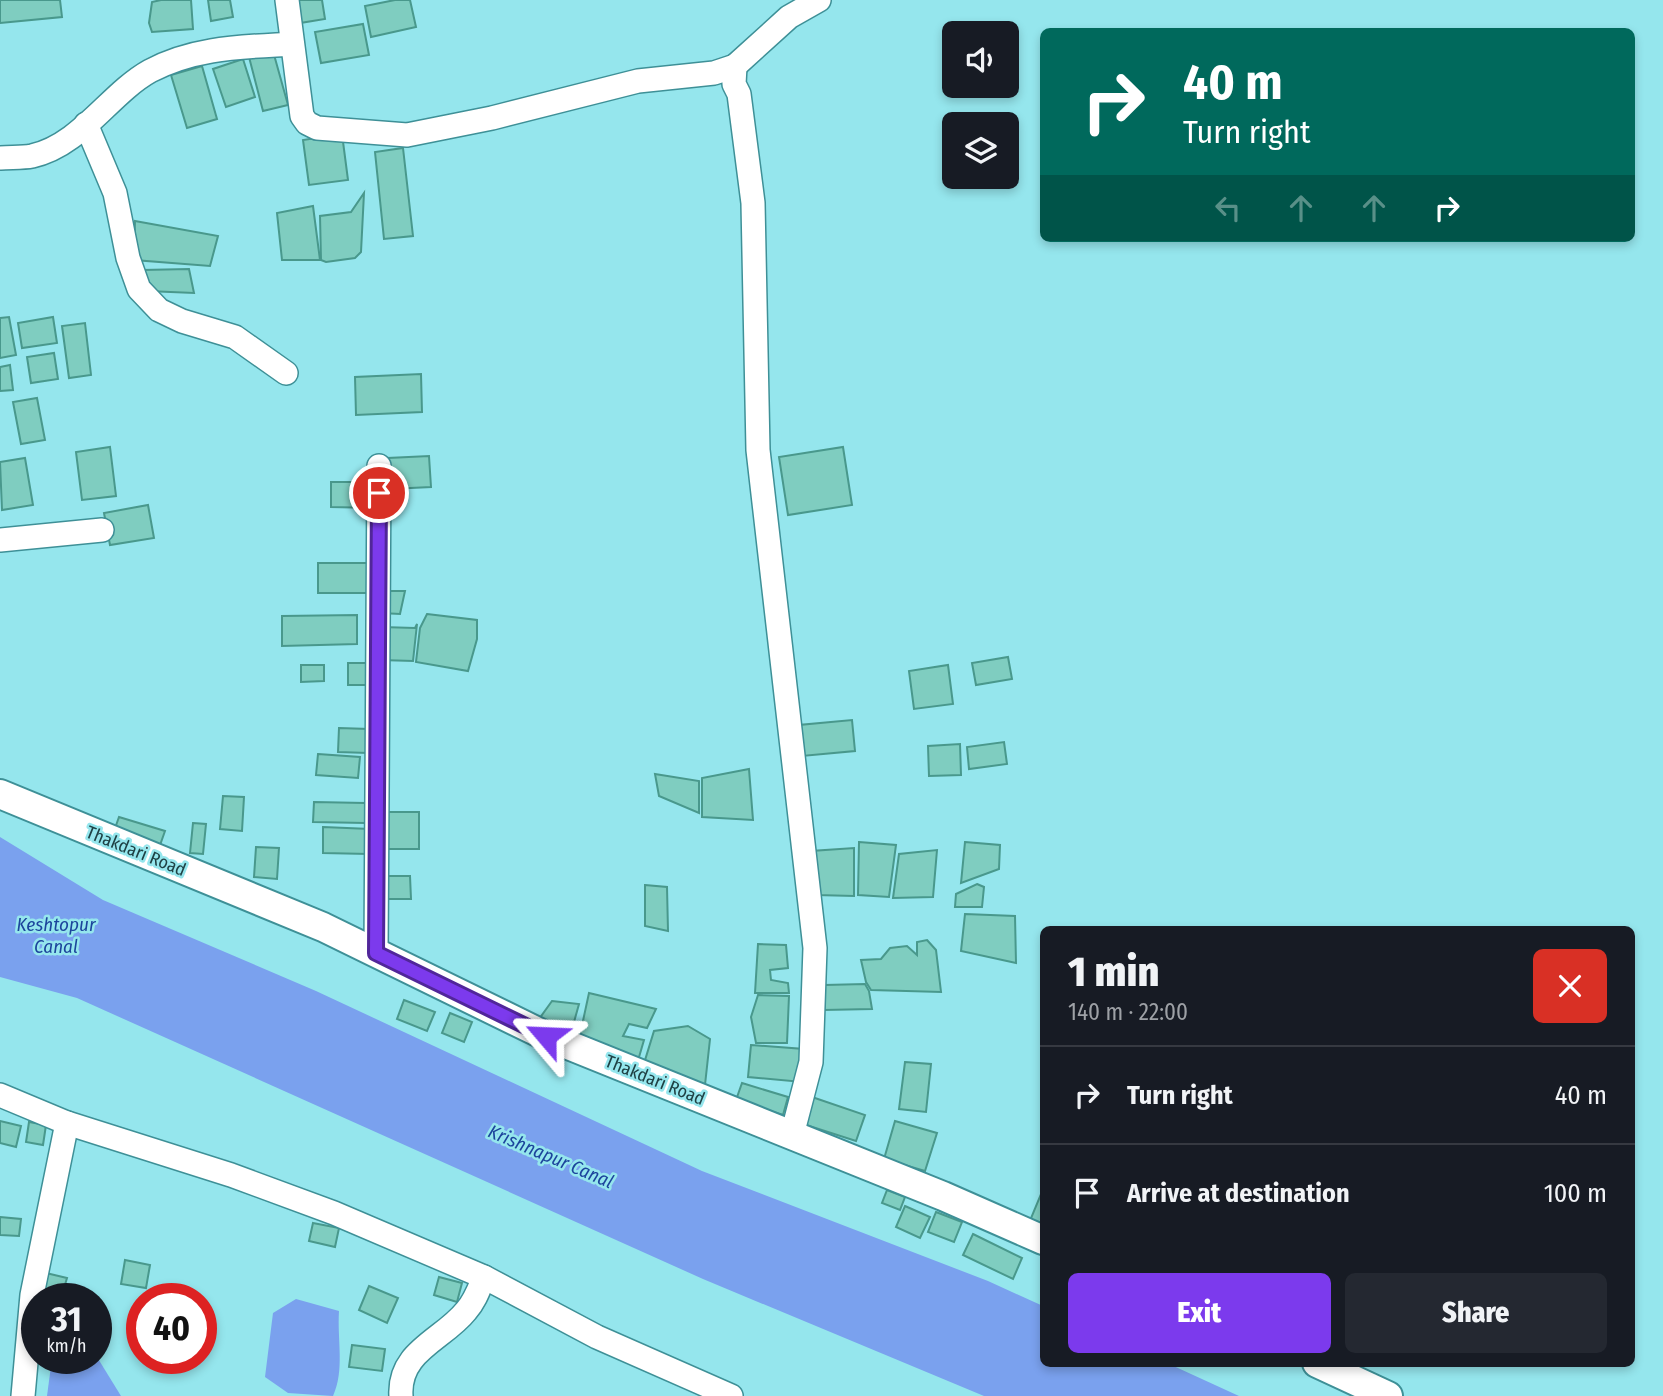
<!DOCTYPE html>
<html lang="en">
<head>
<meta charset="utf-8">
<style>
  :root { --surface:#171b24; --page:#242831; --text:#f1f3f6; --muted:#9ea1a6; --line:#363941; --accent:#7c3aed }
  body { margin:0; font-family:"Fira Sans Condensed",sans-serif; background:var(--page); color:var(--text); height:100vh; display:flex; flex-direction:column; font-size:26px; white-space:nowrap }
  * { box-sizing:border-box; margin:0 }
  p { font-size:23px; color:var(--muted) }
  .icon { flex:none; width:38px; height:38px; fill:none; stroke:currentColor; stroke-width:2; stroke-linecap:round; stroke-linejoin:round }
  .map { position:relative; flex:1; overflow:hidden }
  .panel { position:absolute; left:1040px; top:926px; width:595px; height:441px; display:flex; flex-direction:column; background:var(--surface); border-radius:10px; box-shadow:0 4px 10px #0003 }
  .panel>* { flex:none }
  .guide { position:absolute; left:1040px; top:28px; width:595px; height:214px; border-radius:10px; box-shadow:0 4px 10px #0003; background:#00695c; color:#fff; overflow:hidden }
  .fabs { position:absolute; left:942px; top:21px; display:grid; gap:14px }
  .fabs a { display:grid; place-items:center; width:77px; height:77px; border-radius:10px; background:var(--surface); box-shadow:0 4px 10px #0003; font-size:35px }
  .speed { position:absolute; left:21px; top:1283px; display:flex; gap:14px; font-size:35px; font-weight:700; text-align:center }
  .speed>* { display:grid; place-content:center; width:91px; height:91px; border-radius:50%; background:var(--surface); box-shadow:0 4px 10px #0003; line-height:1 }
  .speed small { font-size:18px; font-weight:400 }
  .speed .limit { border:10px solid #d22; background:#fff; color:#111 }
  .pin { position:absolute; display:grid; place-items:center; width:60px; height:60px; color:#fff; margin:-30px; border:4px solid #fff; border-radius:50%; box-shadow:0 2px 7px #0007 }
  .me { position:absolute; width:77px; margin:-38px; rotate:296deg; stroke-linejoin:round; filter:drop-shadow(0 0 5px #0008) }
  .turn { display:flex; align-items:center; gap:24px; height:147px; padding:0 28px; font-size:32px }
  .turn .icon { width:91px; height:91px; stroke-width:2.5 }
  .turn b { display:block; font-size:49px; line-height:60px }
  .lanes { display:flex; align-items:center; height:66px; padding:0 28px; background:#0003; justify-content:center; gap:35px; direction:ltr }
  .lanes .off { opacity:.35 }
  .round { display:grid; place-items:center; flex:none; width:74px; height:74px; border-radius:10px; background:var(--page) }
  .headline { display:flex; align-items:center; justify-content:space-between; height:119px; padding:0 28px }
  h1 { font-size:42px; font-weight:800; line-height:52px }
  .action { display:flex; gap:14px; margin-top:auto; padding:14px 28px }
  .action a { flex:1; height:80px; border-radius:10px; background:var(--accent); color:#fff; font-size:28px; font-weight:800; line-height:80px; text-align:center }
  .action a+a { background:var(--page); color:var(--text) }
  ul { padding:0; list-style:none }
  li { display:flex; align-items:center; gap:21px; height:98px; padding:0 28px; border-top:2px solid var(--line) }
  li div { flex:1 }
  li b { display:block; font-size:26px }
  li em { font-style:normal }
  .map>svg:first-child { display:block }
  .water { fill:#7aa1ee }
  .building { fill:#7fcdc0; stroke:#49988c; stroke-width:2 }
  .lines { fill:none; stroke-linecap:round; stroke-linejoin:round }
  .minor-casing { stroke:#3e9097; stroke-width:26 }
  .tertiary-casing { stroke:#3e9097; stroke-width:32 }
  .minor { stroke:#fff; stroke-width:23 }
  .tertiary { stroke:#fff; stroke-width:28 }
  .route-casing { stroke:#51269a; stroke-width:18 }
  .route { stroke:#7c3aed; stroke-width:12 }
  .labels { text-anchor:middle; stroke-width:5; stroke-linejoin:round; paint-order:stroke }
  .street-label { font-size:18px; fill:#1f4144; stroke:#95e6ed }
  .water-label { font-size:19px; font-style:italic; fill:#1c449c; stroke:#95e6ed }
</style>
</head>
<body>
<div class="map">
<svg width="1663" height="1396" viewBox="0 0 1663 1396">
  <rect width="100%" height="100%" fill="#95e6ed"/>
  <g class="water">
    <path d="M 0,837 L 103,900 L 316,991 L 702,1171 L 988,1281 L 1043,1306 L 1043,1363 L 1167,1363 L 1239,1396 L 984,1396 L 703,1279 L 77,998 L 0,977 Z"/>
    <path d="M 296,1299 L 339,1311 C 337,1340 345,1370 333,1396 L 288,1393 L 265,1377 L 273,1313 Z"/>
    <path d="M 97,1357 L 121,1396 L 47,1396 L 51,1366 Z"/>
  </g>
  <g class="building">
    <path d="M 0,0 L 60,0 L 62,17 L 0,23 Z"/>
    <path d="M 161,0 L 191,0 L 193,29 L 152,32 L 149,23 L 152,2 Z"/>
    <path d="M 208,0 L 230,0 L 233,17 L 211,21 Z"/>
    <path d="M 296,0 L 322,0 L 325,19 L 300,23 Z"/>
    <path d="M 395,0 L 410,0 L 416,27 L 371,37 L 365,6 Z"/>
    <path d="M 363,24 L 369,55 L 321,63 L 315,32 Z"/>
    <path d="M 273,51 L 288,105 L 263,111 L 249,57 Z"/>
    <path d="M 243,59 L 255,97 L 226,107 L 213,69 Z"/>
    <path d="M 202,66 L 217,119 L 187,128 L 171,75 Z"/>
    <path d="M 342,134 L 348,180 L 309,185 L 303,140 Z"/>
    <path d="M 403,148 L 413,236 L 384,239 L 375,152 Z"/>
    <path d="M 364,193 L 361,252 L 355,258 L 326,262 L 321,260 L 320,216 L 351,212 Z"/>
    <path d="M 313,206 L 320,260 L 282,260 L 277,213 Z"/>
    <path d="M 135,221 L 218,236 L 210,266 L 134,260 Z"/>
    <path d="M 189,269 L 194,293 L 147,291 L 143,270 Z"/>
    <path d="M 9,317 L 16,355 L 0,358 L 0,318 Z"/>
    <path d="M 53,317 L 57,343 L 22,348 L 18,323 Z"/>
    <path d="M 85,323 L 91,375 L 69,378 L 62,326 Z"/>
    <path d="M 54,353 L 58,379 L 31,383 L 27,357 Z"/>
    <path d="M 10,365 L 13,390 L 0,391 L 0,367 Z"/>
    <path d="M 421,374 L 422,412 L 356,415 L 355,377 Z"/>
    <path d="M 37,398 L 45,440 L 21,444 L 13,402 Z"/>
    <path d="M 110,447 L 116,496 L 82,500 L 76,452 Z"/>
    <path d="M 843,447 L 852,505 L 788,515 L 779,457 Z"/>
    <path d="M 429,456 L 431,487 L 390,489 L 388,458 Z"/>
    <path d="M 25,458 L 33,505 L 2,510 L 0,462 Z"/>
    <path d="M 331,482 L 375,482 L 375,508 L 331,507 Z"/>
    <path d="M 148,505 L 154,538 L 110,545 L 104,513 Z"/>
    <path d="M 318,563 L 371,563 L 370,593 L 318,593 Z"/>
    <path d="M 381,591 L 405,591 L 400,614 L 381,613 Z"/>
    <path d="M 427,614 L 477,620 L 477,639 L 468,671 L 416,662 L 420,628 Z"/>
    <path d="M 357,615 L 357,644 L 282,646 L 282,616 Z"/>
    <path d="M 417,624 L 413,661 L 381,660 L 382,627 L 415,628 Z"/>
    <path d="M 1008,657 L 1012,679 L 976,685 L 972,663 Z"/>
    <rect x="348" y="663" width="27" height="22"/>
    <path d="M 301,665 L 324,665 L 324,681 L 301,682 Z"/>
    <path d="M 948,665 L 953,704 L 914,709 L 909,671 Z"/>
    <path d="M 852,720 L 855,751 L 802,756 L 799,725 Z"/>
    <path d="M 339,728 L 369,729 L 368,753 L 338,752 Z"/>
    <path d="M 1004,742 L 1007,764 L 969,769 L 967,747 Z"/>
    <path d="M 960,744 L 961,775 L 929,776 L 928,746 Z"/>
    <path d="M 318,754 L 360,757 L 358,778 L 316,775 Z"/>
    <path d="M 749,769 L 753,820 L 702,817 L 702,778 Z"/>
    <path d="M 655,774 L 699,781 L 699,813 L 659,796 Z"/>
    <path d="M 223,796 L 244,797 L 242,831 L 220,829 Z"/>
    <path d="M 314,802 L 365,803 L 365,823 L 313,822 Z"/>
    <rect x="378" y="812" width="41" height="37"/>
    <path d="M 119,817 L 165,831 L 159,848 L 113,834 Z"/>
    <path d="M 193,823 L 206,824 L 203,854 L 190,853 Z"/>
    <path d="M 323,827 L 370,829 L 369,854 L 323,853 Z"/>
    <path d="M 859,842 L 896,845 L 889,897 L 858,895 Z"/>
    <path d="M 965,842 L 1000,845 L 999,869 L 961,883 Z"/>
    <path d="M 256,847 L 279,848 L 277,879 L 254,877 Z"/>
    <path d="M 854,848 L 854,896 L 816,895 L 811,851 Z"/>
    <path d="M 937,850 L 933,897 L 893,898 L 899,854 Z"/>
    <path d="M 385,876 L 410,876 L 411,899 L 386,899 Z"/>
    <path d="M 977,884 L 984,887 L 982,907 L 955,907 L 956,894 Z"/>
    <path d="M 645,885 L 667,887 L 668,931 L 645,926 Z"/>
    <path d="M 965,914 L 1015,916 L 1016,963 L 961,951 Z"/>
    <path d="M 927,940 L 936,950 L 941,992 L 871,990 L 866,982 L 861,960 L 881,959 L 890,948 L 907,946 L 917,955 L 917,942 Z"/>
    <path d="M 758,944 L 786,945 L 788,968 L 770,970 L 771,980 L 788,983 L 789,993 L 755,993 Z"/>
    <path d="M 865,984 L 869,991 L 872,1009 L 824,1010 L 825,985 Z"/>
    <path d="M 589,993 L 656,1009 L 647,1028 L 629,1024 L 623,1036 L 644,1040 L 637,1064 L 578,1044 Z"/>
    <path d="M 758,995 L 789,996 L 787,1043 L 756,1043 L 751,1017 Z"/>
    <path d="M 404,1000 L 435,1012 L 427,1031 L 397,1019 Z"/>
    <path d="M 552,1001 L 579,1004 L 569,1040 L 534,1026 Z"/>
    <path d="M 450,1013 L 472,1022 L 464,1042 L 442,1033 Z"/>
    <path d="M 688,1026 L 710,1039 L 704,1094 L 642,1070 L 654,1031 Z"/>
    <path d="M 751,1045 L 804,1049 L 802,1082 L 748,1077 Z"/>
    <path d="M 905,1062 L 931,1064 L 926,1112 L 899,1109 Z"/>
    <path d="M 742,1083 L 788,1097 L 783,1115 L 736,1100 Z"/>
    <path d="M 812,1097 L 865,1115 L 856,1141 L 803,1124 Z"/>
    <path d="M 0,1121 L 21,1126 L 16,1147 L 0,1143 Z"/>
    <path d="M 895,1121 L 937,1133 L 925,1171 L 884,1159 Z"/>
    <path d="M 29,1122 L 46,1125 L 43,1145 L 26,1142 Z"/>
    <path d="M 887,1190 L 905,1197 L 900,1210 L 882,1203 Z"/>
    <path d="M 1041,1194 L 1043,1195 L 1043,1230 L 1029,1223 Z"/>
    <path d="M 905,1206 L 930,1217 L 920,1238 L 896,1227 Z"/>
    <path d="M 936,1212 L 962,1222 L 954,1242 L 928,1232 Z"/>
    <path d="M 0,1217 L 21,1219 L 19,1236 L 0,1235 Z"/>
    <path d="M 313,1223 L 339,1228 L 335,1247 L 309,1241 Z"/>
    <path d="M 973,1234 L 1022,1258 L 1013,1279 L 963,1255 Z"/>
    <path d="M 125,1260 L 150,1265 L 146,1288 L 121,1284 Z"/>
    <path d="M 46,1273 L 67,1278 L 61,1298 L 41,1293 Z"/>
    <path d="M 439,1277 L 462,1283 L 457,1302 L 434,1295 Z"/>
    <path d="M 369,1286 L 398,1298 L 387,1323 L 359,1310 Z"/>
    <path d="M 352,1345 L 385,1349 L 382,1371 L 349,1367 Z"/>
  </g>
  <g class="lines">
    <g class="minor-casing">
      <g id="minor">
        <path d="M 287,0 L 302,116 L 307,123 L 317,128 L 407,135 L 492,118 L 638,81 L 714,73 L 735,66 L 734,84 L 739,94 L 753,203 L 758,450 L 815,948 L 811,1062 L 792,1135"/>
        <path d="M 735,66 L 789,17 L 819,0"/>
        <path d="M 86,124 L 115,193 L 128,258 L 139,289 L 159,310 L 182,321 L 235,337 L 286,373"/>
        <path d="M 0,158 C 10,157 22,158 32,156 C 81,145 109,94 150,71 C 195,47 243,47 292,44"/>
        <path d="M 0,540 L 102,530"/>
        <path d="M 376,953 L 379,466"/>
        <path d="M 0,1095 L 67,1123 L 231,1175 L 334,1213 L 484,1277 L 597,1337 L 731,1396"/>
        <path d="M 23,1396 L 32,1295 L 67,1123"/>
        <path d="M 401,1396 C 398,1351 443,1340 466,1311 C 475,1301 479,1289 484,1277"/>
      </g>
    </g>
    <g class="tertiary-casing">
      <g id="tertiary">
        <path d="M 0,794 L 323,927 L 546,1036 L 943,1196 L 1043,1240"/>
        <path d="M 1317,1363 L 1388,1396"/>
      </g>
    </g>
    <use href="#minor" class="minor"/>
    <use href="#tertiary" class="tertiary"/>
  </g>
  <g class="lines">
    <g class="route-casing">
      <path id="route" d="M 379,493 L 376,953 L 546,1036"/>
    </g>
    <use href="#route" class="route"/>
  </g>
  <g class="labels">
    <g class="street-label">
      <text transform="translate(136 851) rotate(22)" y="6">Thakdari Road</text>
      <text transform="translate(655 1080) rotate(22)" y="6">Thakdari Road</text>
    </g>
    <g class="water-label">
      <text x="56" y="931">Keshtopur<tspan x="56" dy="22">Canal</tspan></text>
      <text transform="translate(551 1156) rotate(23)" y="7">Krishnapur Canal</text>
    </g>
  </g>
</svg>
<div class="fabs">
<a><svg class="icon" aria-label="sound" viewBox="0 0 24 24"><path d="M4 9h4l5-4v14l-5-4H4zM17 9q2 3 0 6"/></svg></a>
<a><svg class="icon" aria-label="layers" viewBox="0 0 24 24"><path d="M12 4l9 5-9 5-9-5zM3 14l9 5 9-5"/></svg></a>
</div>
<div class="speed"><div>31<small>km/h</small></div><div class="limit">40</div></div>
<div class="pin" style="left:379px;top:493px;background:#d93025"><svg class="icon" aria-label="arrive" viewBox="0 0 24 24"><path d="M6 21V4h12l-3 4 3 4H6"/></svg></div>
<svg class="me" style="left:546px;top:1036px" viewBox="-20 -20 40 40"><path d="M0-17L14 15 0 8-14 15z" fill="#7c3aed" stroke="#fff" stroke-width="4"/></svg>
<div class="guide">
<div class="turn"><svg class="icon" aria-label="right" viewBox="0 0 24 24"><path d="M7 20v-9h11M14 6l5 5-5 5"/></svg><div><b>40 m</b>Turn right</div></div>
<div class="lanes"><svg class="icon off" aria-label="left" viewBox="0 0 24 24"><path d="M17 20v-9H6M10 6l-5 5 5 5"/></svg><svg class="icon off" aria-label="ahead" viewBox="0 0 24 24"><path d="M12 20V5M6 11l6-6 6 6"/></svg><svg class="icon off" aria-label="ahead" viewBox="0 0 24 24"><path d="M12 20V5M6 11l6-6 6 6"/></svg><svg class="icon" aria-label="right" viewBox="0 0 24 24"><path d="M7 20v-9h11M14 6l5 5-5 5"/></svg></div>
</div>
<section class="panel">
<div class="headline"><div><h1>1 min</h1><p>140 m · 22:00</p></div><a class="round" style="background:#d93025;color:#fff"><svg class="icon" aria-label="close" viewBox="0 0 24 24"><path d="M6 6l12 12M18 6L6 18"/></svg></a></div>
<ul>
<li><svg class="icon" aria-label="right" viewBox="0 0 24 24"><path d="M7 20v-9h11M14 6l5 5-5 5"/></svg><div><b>Turn right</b></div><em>40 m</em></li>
<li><svg class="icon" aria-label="arrive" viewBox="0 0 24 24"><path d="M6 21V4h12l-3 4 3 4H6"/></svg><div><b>Arrive at destination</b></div><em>100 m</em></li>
</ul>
<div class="action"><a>Exit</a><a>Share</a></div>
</section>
</div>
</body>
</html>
